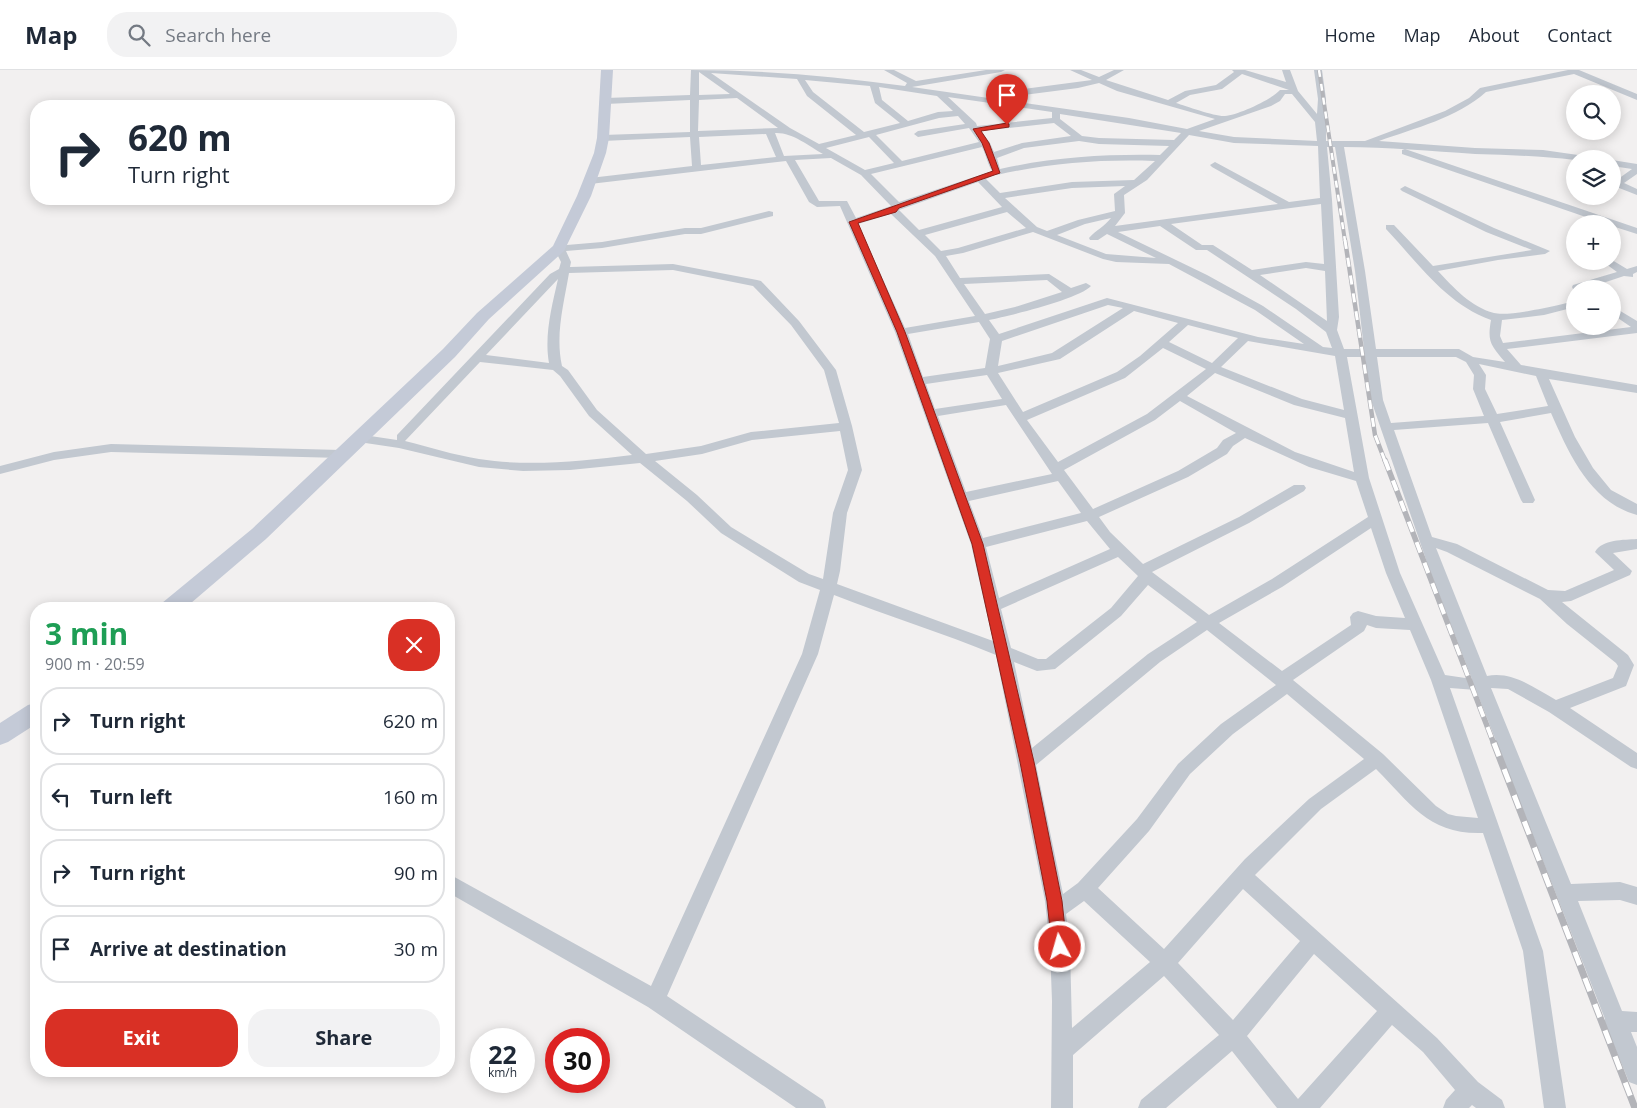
<!DOCTYPE html>
<html lang="en">
<head>
<meta charset="utf-8">
<style>
  :root { --surface:#fff; --page:#f2f2f3; --text:#1f2937; --muted:#747a83; --line:#e0e1e3; --accent:#d93025 }
  body { margin:0; font-family:"Open Sans",sans-serif; background:var(--page); color:var(--text); height:100vh; display:flex; flex-direction:column; font-size:19px; white-space:nowrap }
  * { box-sizing:border-box; margin:0 }
  p { font-size:16px; color:var(--muted) }
  .icon { flex:none; width:28px; height:28px; fill:none; stroke:currentColor; stroke-width:2; stroke-linecap:round; stroke-linejoin:round }
  .map { position:relative; flex:1; overflow:hidden }
  .side { position:absolute; left:30px; top:532px; width:425px; height:475px; display:flex; flex-direction:column; background:var(--surface); border-radius:20px; box-shadow:0 2px 12px #0003 }
  .side>* { flex:none }
  .top-card { position:absolute; left:30px; top:30px; width:425px; height:105px; border-radius:20px; box-shadow:0 2px 12px #0003; background:#fff; color:var(--text); overflow:hidden }
  .fabs { position:absolute; left:1566px; top:15px; display:grid; gap:10px }
  .fabs a { display:grid; place-items:center; width:55px; height:55px; border-radius:50%; background:var(--surface); box-shadow:0 2px 12px #0003; font-size:25px }
  .speed { position:absolute; left:470px; top:958px; display:flex; gap:10px; font-size:25px; font-weight:700; text-align:center }
  .speed>* { display:grid; place-content:center; width:65px; height:65px; border-radius:50%; background:var(--surface); box-shadow:0 2px 12px #0003; line-height:1 }
  .speed small { font-size:12px; font-weight:400 }
  .speed .limit { border:8px solid #d22; background:#fff; color:#111 }
  .pin { position:absolute; display:grid; place-items:center; width:42px; height:42px; color:#fff; margin:-51px -21px; border-radius:50% 50% 50% 0; rotate:-45deg; box-shadow:0 0 5px #0007 }
  .pin .icon { rotate:45deg }
  .me { position:absolute; width:55px; margin:-28px; rotate:354deg; stroke-linejoin:round; filter:drop-shadow(0 0 4px #0008) }
  .turn { display:flex; align-items:center; gap:18px; height:105px; padding:0 15px; font-size:22px }
  .turn .icon { width:65px; height:65px; stroke-width:2.5 }
  .turn b { display:block; font-size:35px; line-height:42px }
  .round { display:grid; place-items:center; flex:none; width:52px; height:52px; border-radius:20px; background:var(--page) }
  .head { display:flex; align-items:center; justify-content:space-between; height:85px; padding:0 15px }
  h1 { font-size:30px; font-weight:700; line-height:38px; color:#1e9e55 }
  .cta { display:flex; gap:10px; margin-top:auto; padding:10px 15px }
  .cta a { flex:1; height:58px; border-radius:20px; background:var(--accent); color:#fff; font-size:20px; font-weight:700; line-height:58px; text-align:center }
  .cta a+a { background:var(--page); color:var(--text) }
  ul { padding:0; list-style:none }
  li { display:flex; align-items:center; gap:15px; height:68px; margin:0 10px 8px; padding:0 5px; border:2px solid var(--line); border-radius:20px }
  li div { flex:1 }
  li b { display:block; font-size:19px }
  li em { font-style:normal }
  header { display:flex; align-items:center; gap:30px; box-sizing:border-box; height:70px; padding:0 25px; background:var(--surface); border-bottom:1px solid var(--line) }
  header strong { font-size:24px }
  nav { display:flex; gap:28px; margin-inline-start:auto; font-size:18px }
  .search { width:350px; height:45px; background:var(--page); display:flex; align-items:center; gap:12px; box-sizing:border-box; padding:0 18px; border-radius:20px; color:var(--muted); font-size:19px }
  .map>svg:first-child { display:block }
  .lines { fill:none; stroke-linecap:round; stroke-linejoin:round }
  .street { fill:#c2c8d0; fill-rule:evenodd }
  .secondary { fill:#c4cad7; fill-rule:evenodd }
  .rail-far3-casing { stroke:#b3b4b9; stroke-width:4 }
  .rail-far2-casing { stroke:#b3b4b9; stroke-width:4.5 }
  .rail-far1-casing { stroke:#b3b4b9; stroke-width:5.5 }
  .rail-casing { stroke:#b3b4b9; stroke-width:7 }
  .rail-far3 { stroke:#fff; stroke-width:2.5; stroke-dasharray:7; stroke-linecap:butt }
  .rail-far2 { stroke:#fff; stroke-width:3; stroke-dasharray:9; stroke-linecap:butt }
  .rail-far1 { stroke:#fff; stroke-width:4; stroke-dasharray:11; stroke-linecap:butt }
  .rail { stroke:#fff; stroke-width:5; stroke-dasharray:14; stroke-linecap:butt }
  .route { fill:#d93025; stroke:#8d1f18 }
</style>
</head>
<body>
<header>
<strong>Map</strong>
<div class="search"><svg class="icon" aria-label="search" viewBox="0 0 24 24"><circle cx="10" cy="10" r="6"/><path d="M15 15l6 6"/></svg>Search here</div>
<nav><a>Home</a><a>Map</a><a>About</a><a>Contact</a></nav>
</header>
<div class="map">
<svg width="1637" height="1038" viewBox="0 0 1637 1038">
  <rect width="100%" height="100%" fill="#f2f0f0"/>
  <g class="lines">
    <g class="street">
      <path d="M 691,0 C 763,0 833,6 905,16 L 907,13 L 884,0 L 894,0 L 916,11 L 986,0 L 1005,0 L 1001,2 L 912,17 L 1129,48 L 1187,59 L 1215,49 L 1117,21 L 1099,13 L 1078,18 L 1000,28 L 996,25 L 1000,22 L 1092,10 L 1070,0 L 1081,0 L 1099,7 L 1114,0 L 1124,0 L 1106,10 L 1168,30 L 1185,21 L 1216,15 L 1234,2 L 1232,0 L 1245,0 L 1286,12 L 1282,0 L 1290,0 L 1298,21 L 1317,44 L 1318,29 L 1314,0 L 1322,0 L 1326,29 L 1326,71 L 1365,71 L 1445,41 L 1469,28 L 1480,18 L 1568,0 L 1579,0 L 1637,24 L 1637,30 L 1574,4 L 1486,22 C 1457,48 1415,58 1379,71 L 1475,78 L 1543,80 L 1585,86 L 1589,89 L 1575,89 L 1575,90 C 1542,86 1509,85 1475,84 C 1431,81 1388,77 1344,77 L 1365,201 L 1376,279 L 1459,279 L 1473,287 L 1505,292 C 1491,275 1487,272 1491,250 C 1446,234 1418,193 1386,159 L 1386,155 L 1394,155 L 1433,196 L 1532,180 L 1486,162 L 1402,121 L 1400,119 L 1405,116 L 1494,158 L 1550,181 L 1545,184 L 1498,190 L 1438,201 C 1454,218 1471,237 1494,243 C 1509,247 1559,235 1575,231 L 1575,237 L 1544,245 L 1502,250 L 1500,266 L 1503,273 L 1631,257 L 1612,244 L 1612,236 L 1637,251 L 1637,263 L 1507,279 L 1521,295 L 1637,315 L 1637,323 L 1549,309 L 1575,367 L 1593,398 L 1611,420 L 1637,434 L 1637,445 C 1590,432 1569,384 1551,343 L 1500,352 L 1535,430 L 1533,433 L 1523,433 L 1521,430 L 1488,353 L 1394,360 L 1432,467 L 1457,474 L 1548,520 L 1565,521 L 1614,500 L 1595,482 C 1602,469 1624,470 1637,469 L 1637,479 L 1613,483 L 1632,501 L 1630,505 L 1571,531 L 1562,532 L 1628,585 L 1634,595 L 1626,616 L 1570,638 L 1637,683 L 1637,699 L 1631,697 L 1549,642 L 1508,619 L 1491,618 L 1571,814 L 1620,812 L 1637,817 L 1637,835 L 1620,830 L 1578,831 L 1622,941 L 1637,942 L 1637,962 L 1631,962 L 1637,977 L 1637,1015 L 1629,1012 L 1604,951 L 1605,949 L 1476,620 L 1450,618 L 1543,881 L 1566,1038 L 1544,1038 L 1523,881 L 1483,763 C 1429,765 1411,734 1376,699 L 1321,739 L 1255,805 L 1437,968 L 1478,1012 L 1502,1030 L 1505,1038 L 1476,1038 L 1472,1035 L 1469,1038 L 1443,1038 L 1446,1030 L 1455,1020 L 1423,982 L 1392,955 L 1320,1038 L 1277,1038 L 1232,981 L 1166,1038 L 1138,1038 L 1141,1030 L 1219,965 L 1164,906 L 1073,985 L 1073,1038 L 1051,1038 L 1052,931 L 1050,877 L 1045,831 L 996,585 C 943,563 888,546 834,525 L 818,584 L 667,926 L 823,1030 L 826,1038 L 796,1038 L 648,937 L 449,823 L 449,804 L 651,916 L 802,584 L 820,520 L 799,512 L 721,463 L 687,431 L 640,393 L 570,400 L 523,401 L 479,397 L 399,378 L 352,371 L 351,368 L 357,364 L 397,370 L 397,365 L 550,204 L 559,199 L 561,192 L 554,178 L 555,176 L 602,172 L 685,158 L 701,158 L 769,141 L 773,142 L 773,146 L 701,164 L 685,164 L 602,178 L 566,181 L 571,192 L 570,197 L 673,194 L 757,210 L 761,211 L 799,251 L 836,300 L 852,356 L 862,400 L 847,443 L 840,501 L 837,514 L 993,571 L 971,474 L 895,262 L 840,136 L 817,137 L 809,132 L 786,91 L 590,114 L 585,111 L 590,108 L 692,96 L 690,67 L 603,71 L 599,68 L 603,65 L 690,62 L 690,30 L 606,34 L 602,31 L 606,28 L 690,25 ZM 699,1 L 699,2 L 730,24 L 699,25 ZM 711,3 L 797,9 L 807,26 L 856,65 L 819,74 L 790,58 ZM 1242,4 L 1289,20 L 1280,20 C 1271,30 1238,45 1225,46 C 1216,47 1186,36 1176,33 L 1190,25 L 1222,19 ZM 805,10 L 870,16 L 875,33 L 900,53 L 864,62 L 813,22 ZM 879,17 L 937,26 L 953,41 L 938,42 L 908,51 L 882,30 ZM 1285,24 L 1292,24 L 1315,52 L 1317,71 L 1234,67 L 1199,61 L 1271,36 L 1280,31 ZM 948,27 L 1052,42 L 1052,48 L 977,56 L 976,53 ZM 737,28 L 778,58 L 698,61 L 699,30 ZM 1060,44 L 1181,63 L 1174,70 L 1099,68 L 1082,66 L 1060,49 ZM 958,46 L 965,54 L 918,61 L 914,64 L 918,67 L 969,58 L 979,72 L 902,91 L 876,65 L 939,48 ZM 1054,53 L 1071,66 L 1022,73 L 994,82 L 990,73 L 981,61 ZM 775,63 C 792,62 809,76 823,84 L 784,86 ZM 766,64 L 776,87 L 701,95 L 699,67 ZM 1189,65 L 1234,73 L 1318,76 L 1320,128 L 1289,132 L 1215,92 L 1210,95 L 1212,97 L 1278,134 L 1115,156 L 1125,143 L 1124,125 L 1147,110 ZM 869,67 L 894,93 L 865,100 L 826,78 ZM 1079,71 L 1099,74 L 1169,76 L 1160,85 C 1106,84 1053,87 1000,99 L 997,88 L 1024,78 ZM 982,77 C 987,87 987,94 994,104 L 997,105 C 1049,93 1102,89 1155,91 L 1134,110 L 1072,112 L 1000,123 L 986,109 L 994,105 L 989,102 L 899,132 L 871,104 ZM 1327,77 L 1335,77 L 1355,201 L 1364,279 L 1344,279 L 1337,260 L 1339,247 L 1332,130 ZM 831,88 L 861,105 L 891,136 L 856,148 L 847,131 L 819,131 L 795,90 ZM 978,112 L 1002,137 L 919,160 L 899,140 ZM 1125,116 L 1114,124 L 1115,141 L 1078,150 L 1047,161 L 1037,157 L 1005,128 L 1072,118 ZM 1321,134 L 1324,194 L 1306,192 L 1252,200 L 1213,175 L 1202,175 L 1171,154 ZM 1007,142 L 1026,158 L 958,178 L 941,181 L 925,165 ZM 891,144 L 935,186 L 975,246 L 905,258 L 858,154 ZM 1111,148 C 1104,157 1096,160 1089,168 L 1090,170 L 1098,170 L 1107,164 L 1156,188 L 1106,184 L 1057,165 L 1085,154 ZM 1160,156 L 1196,180 L 1207,180 L 1296,239 L 1326,262 L 1332,278 L 1323,277 L 1263,236 L 1207,205 L 1118,162 ZM 1033,162 L 1103,189 L 1116,192 L 1169,194 L 1255,240 L 1304,274 L 1258,267 L 1107,228 L 999,264 L 989,250 C 1009,246 1079,229 1091,216 L 1086,213 L 1071,218 L 1049,204 L 960,208 L 946,186 L 963,183 ZM 1306,198 L 1325,201 L 1327,251 L 1260,205 ZM 673,200 L 753,216 L 791,255 L 824,300 L 839,353 L 751,362 L 701,376 L 646,384 L 597,340 L 568,300 L 562,296 C 555,265 564,233 569,203 ZM 558,209 C 552,236 544,265 549,293 L 486,285 ZM 1047,210 L 1062,222 L 1015,237 L 985,244 L 964,214 ZM 1108,235 L 1123,238 L 1052,283 L 998,296 L 1002,271 ZM 1134,241 L 1178,253 L 1140,286 L 1117,302 L 1023,342 L 998,303 L 1060,289 ZM 979,252 L 990,269 L 985,298 L 923,307 L 908,264 ZM 1188,255 L 1238,268 L 1212,293 L 1169,272 ZM 1248,271 L 1335,286 L 1344,340 L 1302,329 L 1221,297 ZM 1163,278 L 1206,299 L 1147,344 L 1058,392 L 1027,350 L 1125,308 ZM 1347,287 L 1365,287 L 1371,330 L 1431,504 L 1472,609 L 1445,605 L 1400,503 L 1369,408 ZM 1377,287 L 1456,287 L 1466,292 L 1474,305 L 1473,319 L 1484,346 L 1391,353 L 1383,330 ZM 480,292 L 553,300 L 560,306 L 589,346 L 632,385 C 581,391 530,397 479,389 C 454,385 429,377 405,371 ZM 1479,294 L 1536,306 L 1548,336 L 1497,344 L 1485,319 L 1486,305 ZM 1215,303 L 1294,335 L 1345,348 L 1354,402 L 1295,382 L 1187,326 ZM 987,305 L 1002,329 L 935,339 L 926,314 ZM 1180,331 L 1236,363 L 1223,370 L 1217,378 L 1178,401 L 1093,439 L 1064,400 L 1155,350 ZM 1006,335 L 1052,404 L 966,422 L 938,346 ZM 840,361 L 848,400 L 833,443 L 823,509 L 809,504 L 731,457 L 697,425 L 655,391 L 702,384 L 752,370 ZM 1245,368 L 1309,397 L 1356,411 L 1368,447 L 1272,509 L 1209,545 L 1152,502 L 1249,453 L 1304,421 L 1306,418 L 1304,415 L 1294,415 L 1239,447 L 1143,494 L 1110,462 L 1099,447 L 1188,407 L 1227,384 L 1233,376 ZM 1058,411 L 1081,443 L 983,468 L 969,431 ZM 1087,451 L 1110,479 L 999,528 L 986,477 ZM 1371,458 L 1386,503 L 1405,548 L 1376,546 L 1358,541 L 1353,543 L 1350,547 L 1351,555 L 1282,601 L 1219,553 L 1282,517 ZM 1436,478 L 1447,482 L 1540,529 L 1567,554 L 1616,593 L 1618,596 L 1613,608 L 1556,630 C 1534,618 1513,601 1487,606 ZM 1118,487 L 1138,506 L 1111,538 L 1046,589 L 1038,589 L 1011,578 L 1001,539 ZM 1148,515 L 1197,552 L 1148,584 L 1032,678 L 1014,592 L 1037,601 L 1055,599 L 1121,546 ZM 1367,555 L 1376,558 L 1410,560 L 1431,610 L 1478,748 L 1456,746 L 1448,744 L 1436,736 L 1383,684 L 1293,610 L 1364,561 ZM 1207,560 L 1276,615 L 1221,654 L 1178,694 L 1137,749 L 1078,813 L 1063,824 L 1036,695 L 1160,592 ZM 1287,624 L 1364,689 L 1309,729 L 1245,789 L 1164,879 L 1098,818 L 1149,761 L 1190,704 L 1233,664 ZM 1243,819 L 1300,871 L 1233,950 L 1178,893 ZM 1084,831 L 1150,892 L 1072,958 L 1070,877 L 1066,844 ZM 1314,884 L 1377,941 L 1298,1029 L 1247,966 Z"/>
      <path d="M 1405,79 L 1637,158 L 1637,164 L 1612,156 L 1612,154 L 1606,154 L 1402,84 L 1402,80 Z"/>
      <path d="M 1612,90 L 1637,94 L 1637,104 L 1624,113 L 1637,119 L 1637,125 L 1614,116 L 1614,112 L 1632,99 L 1612,96 Z"/>
      <path d="M 1612,190 L 1627,199 L 1637,196 L 1637,202 L 1633,204 L 1633,207 L 1624,206 L 1585,219 L 1573,219 L 1572,217 L 1573,215 L 1617,202 L 1602,191 Z"/>
      <path d="M 111,374 L 341,380 L 348,384 L 341,388 L 111,382 L 54,390 L 0,404 L 0,396 L 54,382 Z"/>
    </g>
    <g class="secondary">
      <path d="M 601,0 L 613,0 L 609,68 L 606,83 L 591,126 L 564,181 L 489,249 L 455,287 L 266,469 L 184,539 L 159,539 L 162,533 L 252,459 L 443,279 L 477,243 L 553,176 L 577,126 L 594,83 L 597,68 Z"/>
      <path d="M 36,633 L 36,654 L 8,672 L 0,675 L 0,653 L 28,635 Z"/>
    </g>
    <g class="rail-far3-casing">
      <path id="rail-far3" d="M 1319,0 L 1345,171"/>
    </g>
    <g class="rail-far2-casing">
      <path id="rail-far2" d="M 1345,170 L 1375,365 L 1385,391"/>
    </g>
    <g class="rail-far1-casing">
      <path id="rail-far1" d="M 1385,390 L 1494,674"/>
    </g>
    <g class="rail-casing">
      <path id="rail" d="M 1494,673 L 1635,1038"/>
    </g>
    <use href="#rail-far3" class="rail-far3"/>
    <use href="#rail-far2" class="rail-far2"/>
    <use href="#rail-far1" class="rail-far1"/>
    <use href="#rail" class="rail"/>
  </g>
  <path class="route" d="M 1007,53 L 1009,54 L 1009,57 L 981,61 L 989,73 L 1000,103 L 899,138 L 896,142 L 858,153 L 905,262 L 983,474 L 1034,692 L 1062,831 L 1067,877 L 1065,882 L 1060,884 L 1054,882 L 1052,877 L 1047,831 L 1020,692 L 972,474 L 897,262 L 849,152 L 993,101 L 982,73 L 973,59 Z"/>
</svg>
<div class="fabs">
<a><svg class="icon" aria-label="search" viewBox="0 0 24 24"><circle cx="10" cy="10" r="6"/><path d="M15 15l6 6"/></svg></a>
<a><svg class="icon" aria-label="layers" viewBox="0 0 24 24"><path d="M12 4l9 5-9 5-9-5zM3 14l9 5 9-5"/></svg></a>
<a>+</a>
<a>−</a>
</div>
<div class="speed"><div>22<small>km/h</small></div><div class="limit">30</div></div>
<div class="pin" style="left:1007px;top:55px;background:#d93025"><svg class="icon" aria-label="arrive" viewBox="0 0 24 24"><path d="M6 21V4h12l-3 4 3 4H6"/></svg></div>
<svg class="me" style="left:1060px;top:877px" viewBox="-20 -20 40 40"><circle r="17" fill="#d93025" stroke="#fff" stroke-width="3"/><path d="M0-11L8 9 0 5-8 9z" fill="#fff"/></svg>
<div class="top-card">
<div class="turn"><svg class="icon" aria-label="right" viewBox="0 0 24 24"><path d="M7 20v-9h11M14 6l5 5-5 5"/></svg><div><b>620 m</b>Turn right</div></div>
</div>
<section class="side">
<div class="head"><div><h1>3 min</h1><p>900 m · 20:59</p></div><a class="round" style="background:#d93025;color:#fff"><svg class="icon" aria-label="close" viewBox="0 0 24 24"><path d="M6 6l12 12M18 6L6 18"/></svg></a></div>
<ul>
<li><svg class="icon" aria-label="right" viewBox="0 0 24 24"><path d="M7 20v-9h11M14 6l5 5-5 5"/></svg><div><b>Turn right</b></div><em>620 m</em></li>
<li><svg class="icon" aria-label="left" viewBox="0 0 24 24"><path d="M17 20v-9H6M10 6l-5 5 5 5"/></svg><div><b>Turn left</b></div><em>160 m</em></li>
<li><svg class="icon" aria-label="right" viewBox="0 0 24 24"><path d="M7 20v-9h11M14 6l5 5-5 5"/></svg><div><b>Turn right</b></div><em>90 m</em></li>
<li><svg class="icon" aria-label="arrive" viewBox="0 0 24 24"><path d="M6 21V4h12l-3 4 3 4H6"/></svg><div><b>Arrive at destination</b></div><em>30 m</em></li>
</ul>
<div class="cta"><a>Exit</a><a>Share</a></div>
</section>
</div>
</body>
</html>
